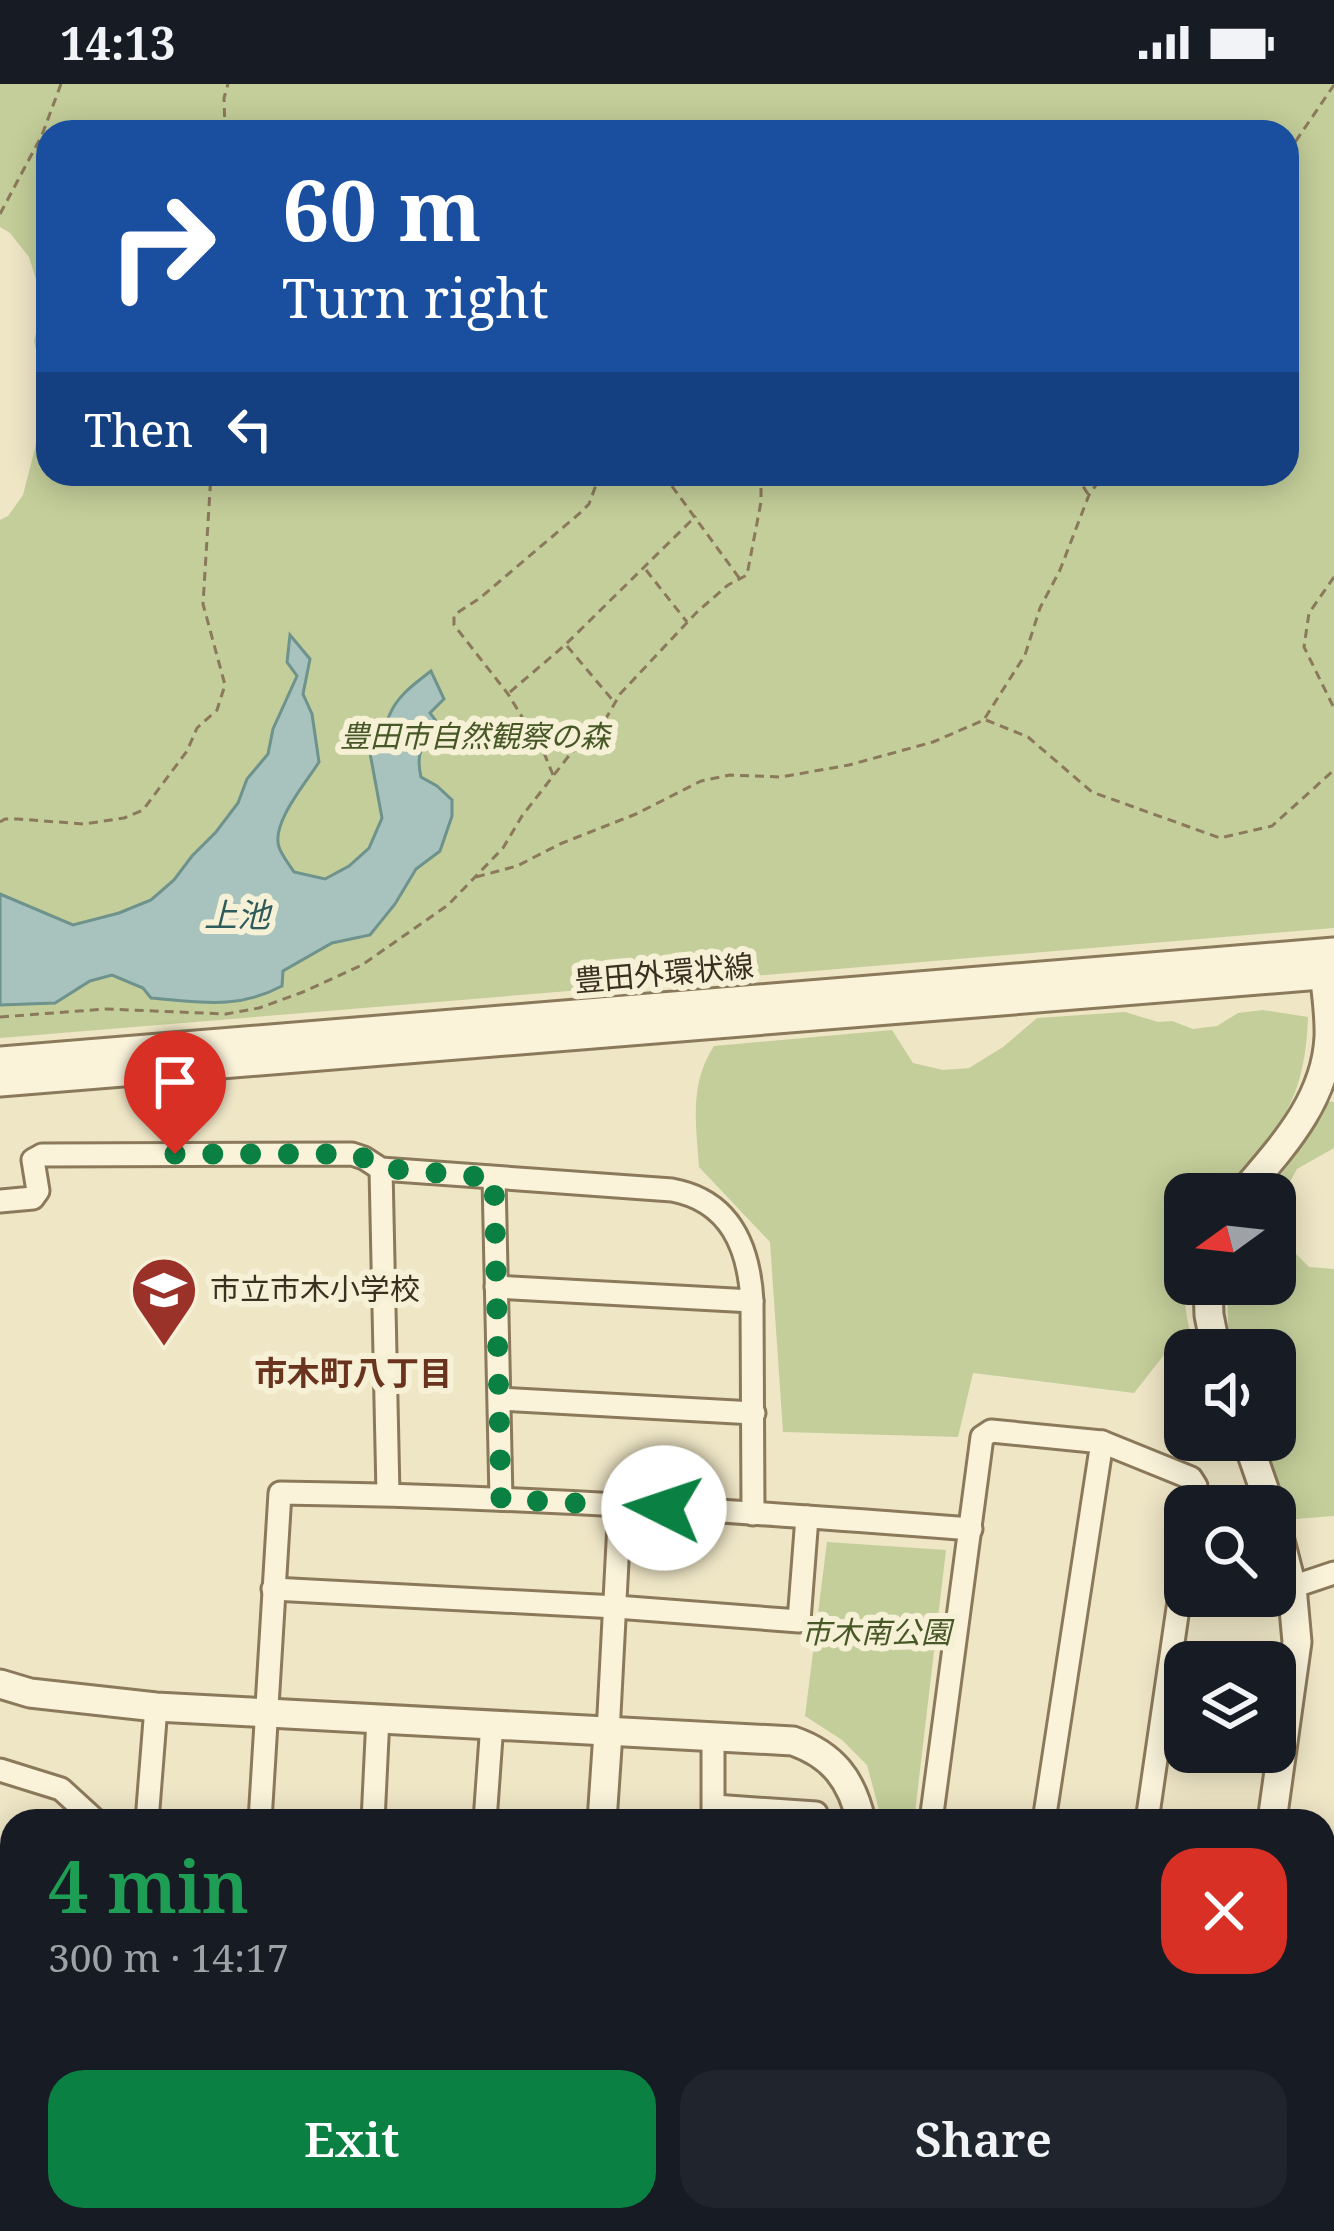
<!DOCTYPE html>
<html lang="en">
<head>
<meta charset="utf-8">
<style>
  :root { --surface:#171b24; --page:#20242c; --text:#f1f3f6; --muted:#9ea1a6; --accent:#0b8043 }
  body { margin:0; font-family:"Noto Serif","Noto Sans JP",serif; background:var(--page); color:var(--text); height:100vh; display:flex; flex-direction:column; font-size:45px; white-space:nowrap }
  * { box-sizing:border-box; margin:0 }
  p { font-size:39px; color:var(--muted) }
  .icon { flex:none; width:66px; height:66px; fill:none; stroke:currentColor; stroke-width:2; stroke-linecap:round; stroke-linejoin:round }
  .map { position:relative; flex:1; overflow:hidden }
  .sheet { position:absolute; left:0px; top:1725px; width:1335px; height:423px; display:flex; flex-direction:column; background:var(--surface); border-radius:36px 36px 0 0; box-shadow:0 6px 30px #0003 }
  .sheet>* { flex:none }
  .hud { position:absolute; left:36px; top:36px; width:1263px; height:366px; border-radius:36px; box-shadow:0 6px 30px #0003; background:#1a4fa0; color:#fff; overflow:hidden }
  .needle { width:78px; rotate:255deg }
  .fabs { position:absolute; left:1164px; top:1089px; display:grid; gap:24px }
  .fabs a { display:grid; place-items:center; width:132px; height:132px; border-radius:24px; background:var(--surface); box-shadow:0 6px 30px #0003; font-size:60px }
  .pin { position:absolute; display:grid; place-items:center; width:102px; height:102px; color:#fff; margin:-123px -51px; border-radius:50% 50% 50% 0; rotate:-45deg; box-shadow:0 0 12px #0007 }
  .pin .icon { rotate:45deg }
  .me { position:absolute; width:132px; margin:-66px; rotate:274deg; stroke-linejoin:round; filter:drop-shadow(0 0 9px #0008) }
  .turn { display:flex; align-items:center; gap:42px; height:252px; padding:0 48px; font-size:54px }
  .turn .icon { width:156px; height:156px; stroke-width:2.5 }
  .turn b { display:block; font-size:84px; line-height:102px }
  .then { display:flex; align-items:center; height:114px; padding:0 48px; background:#0003; gap:24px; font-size:45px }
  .round { display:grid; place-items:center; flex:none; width:126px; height:126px; border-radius:36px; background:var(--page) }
  .overview { display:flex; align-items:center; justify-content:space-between; height:204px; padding:0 48px }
  h1 { font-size:72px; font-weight:600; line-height:90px; color:#1e9e55 }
  .button { display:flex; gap:24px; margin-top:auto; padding:24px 48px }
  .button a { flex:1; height:138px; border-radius:36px; background:var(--accent); color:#fff; font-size:48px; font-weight:600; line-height:138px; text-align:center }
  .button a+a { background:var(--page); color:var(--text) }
  .status { display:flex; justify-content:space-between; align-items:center; height:84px; padding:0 60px; background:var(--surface); direction:ltr }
  .status svg { height:33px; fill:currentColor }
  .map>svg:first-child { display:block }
  .green { fill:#c4ce9a; fill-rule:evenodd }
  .water { fill:#a8c3bd; stroke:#6e928c; stroke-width:3 }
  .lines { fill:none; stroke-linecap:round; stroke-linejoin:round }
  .minor-casing { stroke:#8b795b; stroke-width:27 }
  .tertiary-casing { stroke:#8b795b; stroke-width:33 }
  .path { stroke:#8b795b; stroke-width:3; stroke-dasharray:9 6; stroke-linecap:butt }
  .minor { stroke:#faf3da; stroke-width:21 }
  .tertiary { stroke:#faf3da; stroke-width:27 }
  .route { stroke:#0b8043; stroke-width:21; stroke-dasharray:0 37.8 }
  .labels { text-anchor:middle; stroke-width:12; stroke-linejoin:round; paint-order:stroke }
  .park-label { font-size:30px; font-style:italic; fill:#475826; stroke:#f6f0d6 }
  .street-label { font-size:30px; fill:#3b2f1f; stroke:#f6f0d6 }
  .poi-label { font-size:30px; fill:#3b2f1f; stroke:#f6f0d6; text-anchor:start }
  .water-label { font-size:33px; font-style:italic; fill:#2e5b5b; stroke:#f6f0d6 }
  .neighbourhood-label { font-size:33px; font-weight:bold; fill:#69331e; stroke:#f6f0d6 }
</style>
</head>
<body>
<div class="status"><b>14:13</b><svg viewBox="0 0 49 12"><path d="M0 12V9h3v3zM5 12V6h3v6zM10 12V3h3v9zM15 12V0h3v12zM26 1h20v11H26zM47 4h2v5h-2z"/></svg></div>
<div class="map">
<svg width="1334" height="2147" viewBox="0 0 1334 2147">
  <rect width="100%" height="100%" fill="#efe6c6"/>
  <g class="green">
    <path d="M 0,0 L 1334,0 L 1334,844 L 0,954 L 0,436 L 8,432 L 23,411 L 35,364 L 45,306 L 34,257 L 43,218 L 29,173 L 10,149 L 0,143 ZM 48,48 L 1287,48 L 1287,390 L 48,390 Z"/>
    <path d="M 1263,926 L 1308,933 C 1305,1021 1277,1045 1225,1110 L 1185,1110 C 1185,1160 1177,1219 1196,1266 L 1168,1266 L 1134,1309 L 973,1289 L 958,1353 L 783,1348 L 770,1158 L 699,1083 C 696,1040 689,1000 714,962 L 892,946 L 913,979 L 943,986 L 969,984 L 1003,963 L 1037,934 L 1125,928 L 1158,938 L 1172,937 L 1193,945 L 1217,942 L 1238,929 Z"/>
    <path d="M 1325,1017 L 1334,1018 L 1334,1064 L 1297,1085 L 1278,1119 L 1286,1160 L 1309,1183 L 1334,1185 L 1334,1432 L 1296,1435 L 1280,1419 L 1259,1356 L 1275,1356 L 1275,1266 L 1229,1266 L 1227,1200 L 1275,1200 L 1275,1110 L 1268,1110 L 1313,1043 Z"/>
    <path d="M 827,1458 L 946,1466 L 914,1737 L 882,1737 L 867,1681 L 842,1656 L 805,1632 Z"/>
    <path d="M 1334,2044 L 1334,2147 L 1269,2147 L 1273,2136 L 1323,2136 L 1323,2047 Z"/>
    <path d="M 99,2136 L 268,2136 L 289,2147 L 112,2147 Z"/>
  </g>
  <path class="water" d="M 290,551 L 310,575 L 303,610 L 312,630 L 319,678 C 306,699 271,739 279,763 C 282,772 289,780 294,788 L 325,795 L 349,782 L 369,764 L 382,734 L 370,669 C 379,656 383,646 389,632 C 397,612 414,600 431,587 L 444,615 L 430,629 L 442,645 C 422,662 415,666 421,693 L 437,702 L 452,716 L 452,732 L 440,767 L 416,785 L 395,820 L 370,851 L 332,859 L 283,887 L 282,902 C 237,926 200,918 151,914 L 143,904 L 112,891 L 90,897 L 55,919 L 0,921 L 0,810 L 73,841 L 119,829 L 151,816 L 174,796 L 192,772 L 216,748 L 238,719 L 247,695 L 268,670 L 273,645 L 297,592 L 287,578 Z"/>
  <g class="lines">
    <g class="minor-casing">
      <g id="minor">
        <path d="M 381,1085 L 388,1410"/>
        <path d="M 494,1094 L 501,1415"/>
        <path d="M 0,1117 L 33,1114 L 38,1107 L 33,1076 L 42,1071 L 352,1070 L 364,1074 L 381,1085 L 672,1106 C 731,1117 749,1164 752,1217 L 753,1430"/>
        <path d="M 496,1203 L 752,1217"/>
        <path d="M 500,1315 L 754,1329"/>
        <path d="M 1292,1503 L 1334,1489"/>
        <path d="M 273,1505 L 616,1523 L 799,1537 L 807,1433"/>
        <path d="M 608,1649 L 620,1421"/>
        <path d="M 713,1654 L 713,1737"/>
        <path d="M 0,1686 L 61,1705 L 96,1737"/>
        <path d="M 714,1722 L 816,1729 L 816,1737"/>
        <path d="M 147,1737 L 156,1623"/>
        <path d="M 260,1737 L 280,1409 C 511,1412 741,1427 971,1445"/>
        <path d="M 373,1737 L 378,1633"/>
        <path d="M 485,1737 L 492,1639"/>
        <path d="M 931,1737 L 982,1353 L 991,1347 L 1102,1358 L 1191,1394 L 1196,1402 L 1193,1422"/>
        <path d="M 1044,1737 L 1102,1358"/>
        <path d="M 1147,1737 L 1185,1476"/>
        <path d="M 1323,1799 L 1334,1801"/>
        <path d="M 1323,2014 L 1330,2015 L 1334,1990"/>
        <path d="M 0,2020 L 12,2032"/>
        <path d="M 74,2136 L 79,2147"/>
        <path d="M 553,2136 L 606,2147"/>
        <path d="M 664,2147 L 668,2136"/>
      </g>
    </g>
    <g class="tertiary-casing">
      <g id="tertiary">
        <path d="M 0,977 L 1334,868"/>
        <path d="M 0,998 L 1334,890"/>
        <path d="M 1242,1110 C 1281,1064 1326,1017 1329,953 C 1330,928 1325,902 1323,877"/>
        <path d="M 1208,1200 L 1209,1231 L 1216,1266"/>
        <path d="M 1247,1356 L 1270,1422"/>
        <path d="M 0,1600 L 30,1609 L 156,1623 L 793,1657 C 833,1671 852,1696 861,1737"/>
        <path d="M 602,1737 L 608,1649"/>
        <path d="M 1272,1737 L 1297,1558 L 1292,1503 L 1275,1437"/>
        <path d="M 1008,2136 L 1077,2147"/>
        <path d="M 550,2147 L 556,2136"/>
        <path d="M 1155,2147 L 1178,2136"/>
      </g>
    </g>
    <g class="path">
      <path d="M 225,48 L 224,14 L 228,0"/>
      <path d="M 1287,70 L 1334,1"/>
      <path d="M 0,130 L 42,51 L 61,0"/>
      <path d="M 663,390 L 740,495"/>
      <path d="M 1075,390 L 1088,410"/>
      <path d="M 646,486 L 687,538"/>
      <path d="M 1334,493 L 1309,529 L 1304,563 L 1334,624"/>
      <path d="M 567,562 L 615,619"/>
      <path d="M 510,608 L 565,561 L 696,432"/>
      <path d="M 985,634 L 1025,571 L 1040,524 L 1060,486 L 1089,411 L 1104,390"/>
      <path d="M 986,636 L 1028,653 L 1092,708 L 1220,754 L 1272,742 L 1334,686"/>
      <path d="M 553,691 L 544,669 L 508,610 L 454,541 L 454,531 L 480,514 L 580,429 L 589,420 L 600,390"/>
      <path d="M 0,738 L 5,735 L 18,735 L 84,740 L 124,734 L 143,726 L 187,667 L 197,644 L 217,626 L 225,601 L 203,520 L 211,390"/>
      <path d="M 476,793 L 517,782 L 560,760 L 636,730 L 701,697 L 730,691 L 781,693 L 849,681 L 933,658 L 984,636"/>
      <path d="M 0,933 L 106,925 L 226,930 L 259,924 L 303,908 L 362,881 L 448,821 L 503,764 L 522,732 L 571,669 L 601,643 L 620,610 L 697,528 L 728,501 L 747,491 L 761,418 L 761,390"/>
    </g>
    <use href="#minor" class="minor"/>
    <use href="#tertiary" class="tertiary"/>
  </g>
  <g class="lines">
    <path class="route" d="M 175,1070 L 352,1070 L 364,1074 L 381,1084 L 494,1094 L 501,1415 L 664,1424"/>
  </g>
  <defs>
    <g id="school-pin" transform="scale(3.45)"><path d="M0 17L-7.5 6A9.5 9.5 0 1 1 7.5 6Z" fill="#9b322a" stroke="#f6f0d6"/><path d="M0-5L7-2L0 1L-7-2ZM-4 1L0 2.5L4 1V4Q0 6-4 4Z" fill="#fff"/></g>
  </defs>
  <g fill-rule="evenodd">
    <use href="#school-pin" x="164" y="1206"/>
  </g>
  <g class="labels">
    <g class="park-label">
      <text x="475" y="663">豊田市自然観察の森</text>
      <text x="876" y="1559">市木南公園</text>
    </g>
    <g class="street-label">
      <text transform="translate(664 890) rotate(-5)" y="10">豊田外環状線</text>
    </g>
    <g class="poi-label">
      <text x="210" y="1216">市立市木小学校</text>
    </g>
    <g class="water-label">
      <text x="237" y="843">上池</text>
    </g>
    <g class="neighbourhood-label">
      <text x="353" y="1301">市木町八丁目</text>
    </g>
  </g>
</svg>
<div class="fabs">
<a><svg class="needle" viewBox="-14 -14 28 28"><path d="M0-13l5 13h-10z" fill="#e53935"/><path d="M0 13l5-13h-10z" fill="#9ea1a6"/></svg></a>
<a><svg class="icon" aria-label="sound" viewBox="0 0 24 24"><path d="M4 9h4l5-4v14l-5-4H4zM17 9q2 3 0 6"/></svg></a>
<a><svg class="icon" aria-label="search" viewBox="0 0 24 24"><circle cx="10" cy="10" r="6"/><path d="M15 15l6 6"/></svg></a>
<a><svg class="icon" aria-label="layers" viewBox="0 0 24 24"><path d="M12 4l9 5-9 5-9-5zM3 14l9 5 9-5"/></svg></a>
</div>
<div class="pin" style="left:175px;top:1070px;background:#d93025"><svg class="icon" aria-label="arrive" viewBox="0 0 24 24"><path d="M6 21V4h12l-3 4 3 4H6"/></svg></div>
<svg class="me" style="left:664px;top:1424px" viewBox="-20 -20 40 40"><circle r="19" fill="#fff"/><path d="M0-13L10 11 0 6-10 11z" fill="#0b8043"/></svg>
<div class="hud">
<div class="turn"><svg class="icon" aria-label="right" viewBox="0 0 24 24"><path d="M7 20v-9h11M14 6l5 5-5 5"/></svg><div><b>60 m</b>Turn right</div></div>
<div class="then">Then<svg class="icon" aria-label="left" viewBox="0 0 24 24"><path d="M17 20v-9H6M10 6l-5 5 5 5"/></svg></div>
</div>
<section class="sheet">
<div class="overview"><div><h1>4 min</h1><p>300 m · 14:17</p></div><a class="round" style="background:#d93025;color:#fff"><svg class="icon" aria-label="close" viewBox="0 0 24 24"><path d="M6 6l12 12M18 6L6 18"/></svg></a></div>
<div class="button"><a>Exit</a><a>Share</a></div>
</section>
</div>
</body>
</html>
